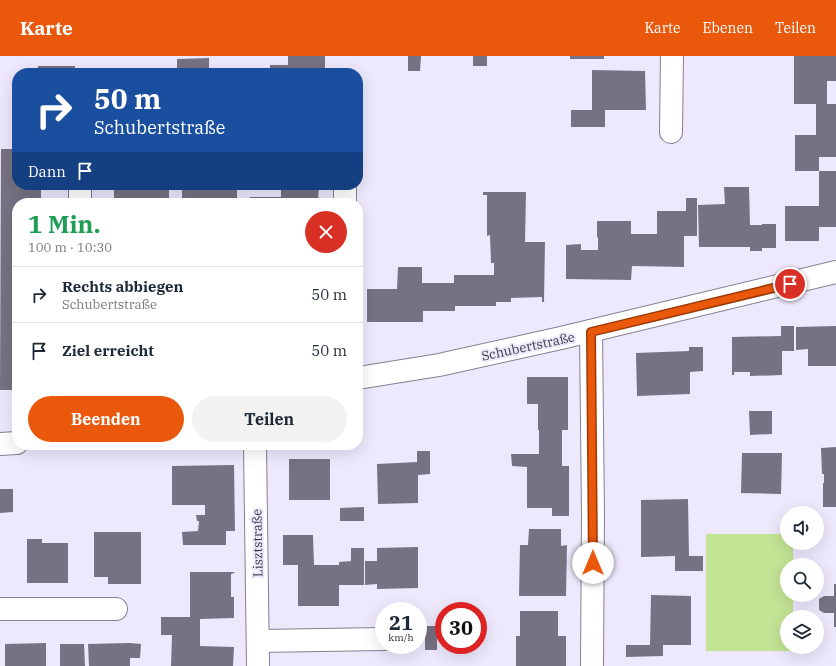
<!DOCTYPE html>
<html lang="de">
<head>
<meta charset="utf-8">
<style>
  :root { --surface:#fff; --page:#f2f2f3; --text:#1f2937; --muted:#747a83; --line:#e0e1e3; --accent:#ea580c }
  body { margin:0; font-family:"IBM Plex Serif",serif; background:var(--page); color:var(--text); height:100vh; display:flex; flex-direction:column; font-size:15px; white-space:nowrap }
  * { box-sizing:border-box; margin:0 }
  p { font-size:13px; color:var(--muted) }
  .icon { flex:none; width:22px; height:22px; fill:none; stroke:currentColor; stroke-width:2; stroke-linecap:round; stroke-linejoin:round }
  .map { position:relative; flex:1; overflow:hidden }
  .panel { position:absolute; left:12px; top:142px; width:351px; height:252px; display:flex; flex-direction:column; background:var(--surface); border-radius:16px; box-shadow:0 4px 16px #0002 }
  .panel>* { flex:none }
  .guide { position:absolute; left:12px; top:12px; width:351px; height:122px; border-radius:16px; box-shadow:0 4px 16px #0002; background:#1a4fa0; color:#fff; overflow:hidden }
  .tools { position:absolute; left:780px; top:450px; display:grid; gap:8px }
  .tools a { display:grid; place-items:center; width:44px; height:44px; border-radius:50%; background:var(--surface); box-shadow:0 4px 16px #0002; font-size:20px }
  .speed { position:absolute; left:375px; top:546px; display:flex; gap:8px; font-size:20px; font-weight:700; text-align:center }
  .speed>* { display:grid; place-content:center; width:52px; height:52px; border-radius:50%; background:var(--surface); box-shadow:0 4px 16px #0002; line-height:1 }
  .speed small { font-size:10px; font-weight:400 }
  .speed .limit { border:6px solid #d22; background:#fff; color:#111 }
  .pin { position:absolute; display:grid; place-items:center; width:34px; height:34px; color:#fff; margin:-17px; border:2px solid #fff; border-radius:50%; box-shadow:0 1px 4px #0007 }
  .me { position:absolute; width:44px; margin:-22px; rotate:0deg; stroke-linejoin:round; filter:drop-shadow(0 0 3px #0008) }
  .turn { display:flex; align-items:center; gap:14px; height:84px; padding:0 16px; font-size:18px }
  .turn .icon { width:52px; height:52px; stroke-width:2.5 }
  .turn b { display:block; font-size:28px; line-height:34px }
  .then { display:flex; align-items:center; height:38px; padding:0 16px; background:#0003; gap:8px; font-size:15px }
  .round { display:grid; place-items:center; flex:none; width:42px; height:42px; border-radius:21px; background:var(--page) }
  .summary { display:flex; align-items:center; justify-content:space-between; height:68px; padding:0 16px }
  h1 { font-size:24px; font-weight:700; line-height:30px; color:#1e9e55 }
  .primary-button { display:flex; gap:8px; margin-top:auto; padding:8px 16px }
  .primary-button a { flex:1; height:46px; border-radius:24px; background:var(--accent); color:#fff; font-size:16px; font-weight:700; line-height:46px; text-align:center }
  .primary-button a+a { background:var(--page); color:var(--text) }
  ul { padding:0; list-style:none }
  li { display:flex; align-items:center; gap:12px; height:56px; padding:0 16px; border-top:1px solid var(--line) }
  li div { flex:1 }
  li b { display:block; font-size:15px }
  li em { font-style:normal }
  header { display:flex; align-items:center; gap:24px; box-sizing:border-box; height:56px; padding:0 20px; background:var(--accent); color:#fff }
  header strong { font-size:19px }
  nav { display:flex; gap:22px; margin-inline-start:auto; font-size:14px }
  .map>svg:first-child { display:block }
  .green { fill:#c3e395 }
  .building { fill:#777283 }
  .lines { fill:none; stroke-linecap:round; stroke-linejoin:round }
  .street-casing { stroke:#847f91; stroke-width:24 }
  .street { stroke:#fff; stroke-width:22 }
  .route-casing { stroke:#983908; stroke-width:10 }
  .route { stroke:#ea580c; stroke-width:7 }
  .labels { text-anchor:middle; stroke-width:4; stroke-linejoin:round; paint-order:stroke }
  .street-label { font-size:13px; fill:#3e3c43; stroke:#ede8fc }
</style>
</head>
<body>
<header>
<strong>Karte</strong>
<nav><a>Karte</a><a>Ebenen</a><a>Teilen</a></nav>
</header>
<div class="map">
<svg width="836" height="610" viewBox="0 0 836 610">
  <rect width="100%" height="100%" fill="#ede8fc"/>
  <path class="green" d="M 706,478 L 787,478 L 787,487 L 793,487 L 793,509 L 787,509 L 787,539 L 793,539 L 793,561 L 787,561 L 787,591 L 793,591 L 793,595 L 706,595 Z"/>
  <g class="building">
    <path d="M 288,0 L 325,0 L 325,17 L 270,17 L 270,9 L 288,9 Z"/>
    <path d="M 408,0 L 421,0 L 420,15 L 408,15 Z"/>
    <rect x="473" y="0" width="14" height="10"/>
    <rect x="570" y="0" width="34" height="3"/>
    <path d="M 794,0 L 836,0 L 836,25 L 827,25 L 827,48 L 836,48 L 836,101 L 819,101 L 819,115 L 795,115 L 795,79 L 816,79 L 816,48 L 794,48 Z"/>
    <path d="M 209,2 L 209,17 L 177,17 L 177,3 Z"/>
    <rect x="38" y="10" width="37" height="7"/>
    <rect x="101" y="14" width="39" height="3"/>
    <path d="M 592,14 L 645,15 L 646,54 L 605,54 L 605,71 L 571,71 L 571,54 L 592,54 Z"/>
    <path d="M 1,93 L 17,93 L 17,129 L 41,129 L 41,147 L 17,147 L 17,334 L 0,334 Z"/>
    <path d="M 819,115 L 836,115 L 836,171 L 819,171 L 819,185 L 785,185 L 785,150 L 819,150 Z"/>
    <rect x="114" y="129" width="55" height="18"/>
    <rect x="182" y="129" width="55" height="18"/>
    <path d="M 281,129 L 319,129 L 318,147 L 250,147 L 250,141 L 281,141 Z"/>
    <path d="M 724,131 L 749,131 L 750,169 L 762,169 L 762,168 L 776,168 L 776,192 L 762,192 L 762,195 L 750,195 L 750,191 L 699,191 L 698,149 L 725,148 Z"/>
    <path d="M 483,136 L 526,136 L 525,186 L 545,186 L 544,246 L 542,246 L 542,241 L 511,242 L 511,246 L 496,246 L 496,250 L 455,250 L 455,255 L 423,255 L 423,266 L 367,266 L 367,233 L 397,233 L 398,211 L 422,211 L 422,227 L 454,227 L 454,219 L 494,219 L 494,207 L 491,207 L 490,179 L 487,180 L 487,139 L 483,139 Z"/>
    <path d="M 686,142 L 697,142 L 697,180 L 684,180 L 684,211 L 632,210 L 631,224 L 566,223 L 566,189 L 581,188 L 581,194 L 598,194 L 598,182 L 597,181 L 597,165 L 631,165 L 631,178 L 657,178 L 657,155 L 686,155 Z"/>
    <path d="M 781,270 L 794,270 L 794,295 L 782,295 L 782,319 L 750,320 L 750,316 L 734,316 L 734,319 L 732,319 L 732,281 L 781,280 Z"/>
    <path d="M 836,270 L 836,310 L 808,310 L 808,293 L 796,294 L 796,271 Z"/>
    <path d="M 689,291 L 703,291 L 703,315 L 690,316 L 690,338 L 637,340 L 636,297 L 689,295 Z"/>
    <path d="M 527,321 L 568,321 L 568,374 L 562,374 L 562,410 L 569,410 L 569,460 L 552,460 L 552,452 L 527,452 L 527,411 L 512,410 L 511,398 L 539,398 L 539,374 L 538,374 L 538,348 L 527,348 Z"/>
    <path d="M 749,355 L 772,355 L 772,378 L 750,379 Z"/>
    <path d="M 836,391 L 836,451 L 823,451 L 823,427 L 824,427 L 824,418 L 822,418 L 821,392 Z"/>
    <path d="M 417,395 L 430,395 L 430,418 L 418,419 L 418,447 L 378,448 L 377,408 L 417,406 Z"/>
    <path d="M 742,397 L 782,397 L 781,438 L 741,437 Z"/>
    <rect x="289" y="403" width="41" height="41"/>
    <path d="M 234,409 L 235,475 L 226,475 L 226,489 L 183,489 L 182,476 L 198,475 L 199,465 L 197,465 L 196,459 L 205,459 L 205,449 L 172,449 L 172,410 Z"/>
    <path d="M 0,433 L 13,433 L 13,456 L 0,457 Z"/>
    <path d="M 688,443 L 689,500 L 703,500 L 703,515 L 675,515 L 675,500 L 641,501 L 641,444 Z"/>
    <path d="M 364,451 L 364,465 L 340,465 L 340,452 Z"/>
    <path d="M 529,473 L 561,473 L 561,490 L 567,489 L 566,540 L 519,540 L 520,489 L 528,489 Z"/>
    <path d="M 94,476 L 141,476 L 141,528 L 108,528 L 108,521 L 94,521 Z"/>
    <path d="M 283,479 L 313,479 L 314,509 L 339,509 L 339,506 L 351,505 L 351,492 L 364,492 L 364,529 L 339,529 L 339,550 L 298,550 L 298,509 L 283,509 Z"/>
    <path d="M 27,483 L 42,483 L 42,487 L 68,487 L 68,527 L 27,527 Z"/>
    <path d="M 418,491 L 418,532 L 377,533 L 377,528 L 365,529 L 365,505 L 377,505 L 377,492 Z"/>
    <path d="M 190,516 L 235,516 L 234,517 L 231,518 L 231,541 L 234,541 L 234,562 L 200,563 L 200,590 L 234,591 L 233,610 L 171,610 L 172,579 L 161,579 L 161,561 L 190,561 Z"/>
    <path d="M 834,528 L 836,528 L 836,571 L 834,571 L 834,557 L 824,557 L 819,554 L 819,543 L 824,540 L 834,540 Z"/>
    <path d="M 651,539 L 691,540 L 691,589 L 663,589 L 663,600 L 626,601 L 626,589 L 650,589 Z"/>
    <path d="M 520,555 L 558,555 L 558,580 L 566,580 L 566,610 L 516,610 L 516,580 L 520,580 Z"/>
    <rect x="425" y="570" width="12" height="24"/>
    <path d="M 46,587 L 46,610 L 5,610 L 5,588 Z"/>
    <path d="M 130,587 L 141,588 L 140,602 L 130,602 L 130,610 L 89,610 L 88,588 Z"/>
    <path d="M 60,588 L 84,588 L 85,610 L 60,610 Z"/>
  </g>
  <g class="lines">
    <g class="street-casing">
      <g id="street">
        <path d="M 671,76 L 672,0"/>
        <path d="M 80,129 L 80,147"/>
        <path d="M 345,129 L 345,147"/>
        <path d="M 591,275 L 593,459 L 592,610"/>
        <path d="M 358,322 L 439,309 L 561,282 L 836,216"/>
        <path d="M 0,388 L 17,387"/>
        <path d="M 255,389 L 258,610"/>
        <path d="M 0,553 L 116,553"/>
        <path d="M 258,585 L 384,583"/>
      </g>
    </g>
    <use href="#street" class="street"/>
  </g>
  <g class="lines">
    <g class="route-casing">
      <path id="route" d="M 593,507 L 591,276 L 790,228"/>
    </g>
    <use href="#route" class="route"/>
  </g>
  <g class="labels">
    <g class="street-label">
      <text transform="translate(528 290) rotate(-12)" y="5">Schubertstraße</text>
      <text transform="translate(257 487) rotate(-91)" y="5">Lisztstraße</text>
    </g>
  </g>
</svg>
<div class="tools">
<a><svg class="icon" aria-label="sound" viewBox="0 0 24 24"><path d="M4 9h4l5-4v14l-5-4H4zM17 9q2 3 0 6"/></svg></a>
<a><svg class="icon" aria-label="search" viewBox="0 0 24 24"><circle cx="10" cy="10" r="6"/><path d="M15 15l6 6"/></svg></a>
<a><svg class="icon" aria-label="layers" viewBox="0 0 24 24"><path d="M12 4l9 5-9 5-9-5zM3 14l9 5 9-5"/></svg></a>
</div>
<div class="speed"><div>21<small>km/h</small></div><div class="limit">30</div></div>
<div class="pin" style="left:790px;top:228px;background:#d93025"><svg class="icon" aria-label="arrive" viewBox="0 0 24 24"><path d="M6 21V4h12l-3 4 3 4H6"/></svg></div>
<svg class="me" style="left:593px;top:507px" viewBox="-20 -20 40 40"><circle r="19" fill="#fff"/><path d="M0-13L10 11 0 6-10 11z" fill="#ea580c"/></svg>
<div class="guide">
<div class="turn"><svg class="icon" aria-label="right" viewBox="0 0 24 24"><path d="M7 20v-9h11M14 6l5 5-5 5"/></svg><div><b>50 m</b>Schubertstraße</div></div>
<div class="then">Dann<svg class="icon" aria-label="arrive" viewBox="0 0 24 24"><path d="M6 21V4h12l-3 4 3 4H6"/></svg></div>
</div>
<section class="panel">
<div class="summary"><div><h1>1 Min.</h1><p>100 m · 10:30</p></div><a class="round" style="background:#d93025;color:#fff"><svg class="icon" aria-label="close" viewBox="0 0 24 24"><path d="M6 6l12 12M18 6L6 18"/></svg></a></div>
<ul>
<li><svg class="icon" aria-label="right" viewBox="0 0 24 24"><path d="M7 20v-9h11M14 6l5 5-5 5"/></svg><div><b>Rechts abbiegen</b><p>Schubertstraße</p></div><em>50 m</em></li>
<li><svg class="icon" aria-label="arrive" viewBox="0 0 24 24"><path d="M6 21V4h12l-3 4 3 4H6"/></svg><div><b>Ziel erreicht</b></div><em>50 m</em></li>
</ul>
<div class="primary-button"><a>Beenden</a><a>Teilen</a></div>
</section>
</div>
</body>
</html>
